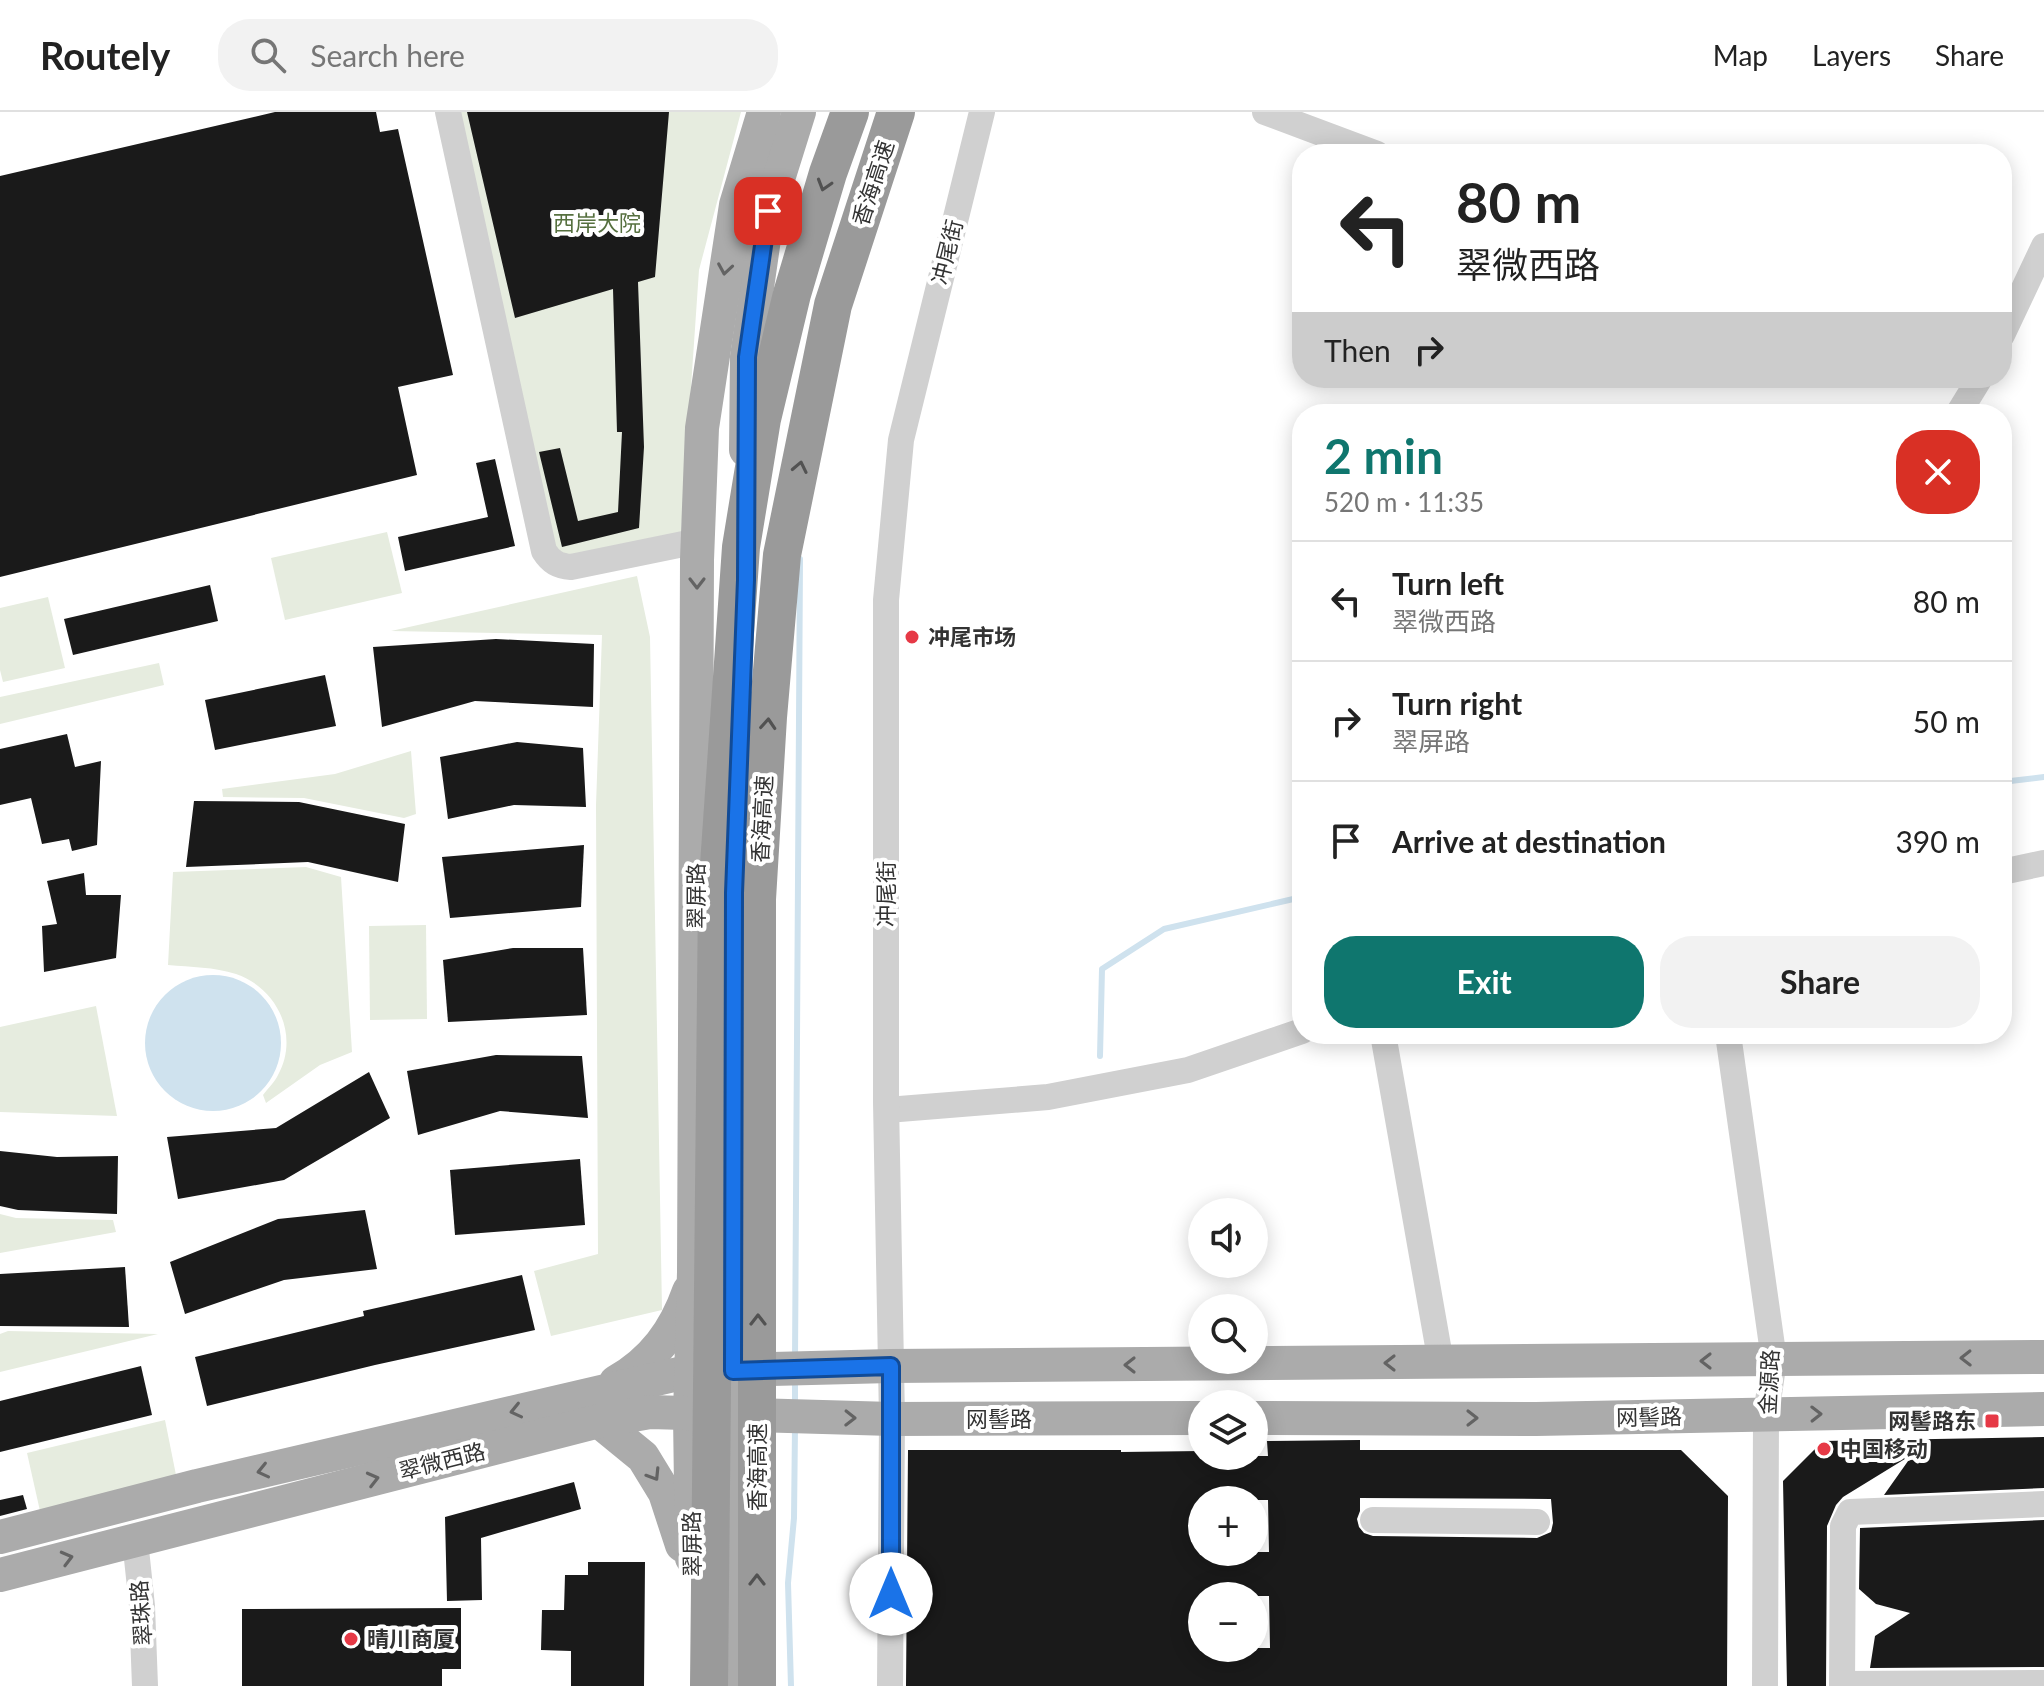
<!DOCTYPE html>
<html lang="en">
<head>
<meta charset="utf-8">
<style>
  :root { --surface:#fff; --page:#f2f2f2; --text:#222; --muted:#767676; --line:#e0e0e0; --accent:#0f766e }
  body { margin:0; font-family:Lato,"Noto Sans SC",sans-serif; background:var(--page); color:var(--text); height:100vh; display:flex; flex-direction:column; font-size:30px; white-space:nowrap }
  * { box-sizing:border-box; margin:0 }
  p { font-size:26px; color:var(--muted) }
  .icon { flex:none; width:44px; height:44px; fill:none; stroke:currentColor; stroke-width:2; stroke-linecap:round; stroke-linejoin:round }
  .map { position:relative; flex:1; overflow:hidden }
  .details { position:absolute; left:1292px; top:292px; width:720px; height:640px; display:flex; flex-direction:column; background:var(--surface); border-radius:32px; box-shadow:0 4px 20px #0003 }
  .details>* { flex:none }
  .guide { position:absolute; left:1292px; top:32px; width:720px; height:244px; border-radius:32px; box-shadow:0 4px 20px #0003; background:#fff; color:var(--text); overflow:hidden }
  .controls { position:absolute; left:1188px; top:1086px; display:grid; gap:16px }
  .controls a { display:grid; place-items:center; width:80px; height:80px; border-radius:50%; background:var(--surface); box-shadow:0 4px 20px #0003; font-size:40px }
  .pin { position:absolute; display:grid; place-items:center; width:68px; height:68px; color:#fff; margin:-34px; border-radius:16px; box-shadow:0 4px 12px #0006 }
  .me { position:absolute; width:88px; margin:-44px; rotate:0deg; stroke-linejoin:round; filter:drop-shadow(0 0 6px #0008) }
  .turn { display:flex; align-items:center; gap:28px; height:168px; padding:0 32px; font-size:36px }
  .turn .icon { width:104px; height:104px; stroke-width:2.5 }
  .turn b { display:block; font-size:56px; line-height:68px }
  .then { display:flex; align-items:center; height:76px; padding:0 32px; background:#0003; gap:16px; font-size:30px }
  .round { display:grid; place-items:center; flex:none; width:84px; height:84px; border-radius:32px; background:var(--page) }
  .summary { display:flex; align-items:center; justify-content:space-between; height:136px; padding:0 32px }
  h1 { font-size:48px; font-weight:700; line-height:60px; color:var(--accent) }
  .cta { display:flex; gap:16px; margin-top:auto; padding:16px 32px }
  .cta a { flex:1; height:92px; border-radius:32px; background:var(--accent); color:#fff; font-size:32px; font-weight:700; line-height:92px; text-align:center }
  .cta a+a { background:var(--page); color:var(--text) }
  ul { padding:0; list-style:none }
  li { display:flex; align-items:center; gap:24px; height:120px; padding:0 32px; border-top:2px solid var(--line) }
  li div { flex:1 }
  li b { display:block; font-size:30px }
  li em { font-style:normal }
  header { display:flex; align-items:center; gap:48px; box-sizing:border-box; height:112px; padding:0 40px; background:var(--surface); border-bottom:2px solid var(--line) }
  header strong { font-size:38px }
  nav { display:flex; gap:44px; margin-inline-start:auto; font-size:28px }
  .search { width:560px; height:72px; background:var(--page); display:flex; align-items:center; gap:20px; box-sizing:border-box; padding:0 28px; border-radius:32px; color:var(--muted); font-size:30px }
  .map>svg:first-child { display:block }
  .green { fill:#e6ecdf }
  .water { fill:#cfe2ee }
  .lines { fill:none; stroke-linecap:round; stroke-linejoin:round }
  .stream { stroke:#cfe2ee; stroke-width:6 }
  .building { fill:#1a1a1a; fill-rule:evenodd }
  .minor { stroke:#d0d0d0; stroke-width:26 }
  .major { stroke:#ababab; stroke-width:34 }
  .highway-bridge { stroke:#9a9a9a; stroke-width:38 }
  .oneway { stroke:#525252 }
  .oneway2 { stroke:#636363 }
  .route-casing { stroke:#114b97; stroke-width:20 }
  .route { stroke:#1a73e8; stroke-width:14 }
  .poi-dot { fill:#e63946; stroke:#fff; stroke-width:3 }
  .labels { text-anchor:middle; stroke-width:8; stroke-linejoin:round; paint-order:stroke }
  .street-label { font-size:22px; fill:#333; stroke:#fff }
  .park-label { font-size:22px; fill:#56703f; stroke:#fff }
  .poi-label { font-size:22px; font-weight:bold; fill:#333; stroke:#fff; text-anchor:start }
</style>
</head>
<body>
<header>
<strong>Routely</strong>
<div class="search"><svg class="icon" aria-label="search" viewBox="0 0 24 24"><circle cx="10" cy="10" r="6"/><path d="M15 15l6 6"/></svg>Search here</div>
<nav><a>Map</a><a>Layers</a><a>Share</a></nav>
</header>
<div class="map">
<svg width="2044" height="1574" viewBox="0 0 2044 1574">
  <rect width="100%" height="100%" fill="#fff"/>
  <g class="green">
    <path d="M 459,0 L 741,0 L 699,158 L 681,421 L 557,449 Z"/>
    <path d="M 387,420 L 402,481 L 285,508 L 271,446 Z"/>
    <path d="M 637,464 L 650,525 L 662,1198 L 551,1224 L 534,1159 L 598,1142 L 596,693 L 602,523 L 391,519 Z"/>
    <path d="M 48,485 L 65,556 L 3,570 L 0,558 L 0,496 Z"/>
    <path d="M 159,551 L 164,573 L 0,612 L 0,585 Z"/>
    <path d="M 411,639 L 416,702 L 404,706 L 304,686 L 223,685 L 222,677 L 335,662 Z"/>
    <path d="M 306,755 L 341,765 L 352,940 L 320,953 L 266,991 L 263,983 C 268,976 275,970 278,963 C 300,923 277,876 236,862 C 214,855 191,855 168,853 L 173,760 Z"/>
    <path d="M 426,813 L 427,907 L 370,908 L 369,814 Z"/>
    <path d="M 96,894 L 117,1004 L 0,1000 L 0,915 Z"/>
    <path d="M 0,1102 L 16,1106 L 113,1108 L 116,1120 L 0,1141 Z"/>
    <path d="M 8,1219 L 158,1222 L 0,1260 L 0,1222 Z"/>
    <path d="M 165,1308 L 176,1363 L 40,1399 L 27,1341 Z"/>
  </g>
  <circle class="water" cx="213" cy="931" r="68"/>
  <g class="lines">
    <g class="stream">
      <path d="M 2002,670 L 2044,665"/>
      <path d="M 1100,944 L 1102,857 L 1164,817 L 1302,785"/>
      <path d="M 795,1248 L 800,447"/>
      <path d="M 795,1292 L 795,1267"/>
      <path d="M 791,1574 L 788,1471 L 794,1406 L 795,1315"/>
    </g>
  </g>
  <g class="building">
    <path d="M 275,0 L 376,0 L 380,20 L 398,17 L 453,263 L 398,275 L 417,363 L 0,465 L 0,64 Z"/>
    <path d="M 467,0 L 669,0 L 655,165 L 638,170 L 644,335 L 639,416 L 562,435 L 539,340 L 560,336 L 578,409 L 618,400 L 622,320 L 617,320 L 613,177 L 515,206 Z"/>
    <path d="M 495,347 L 515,434 L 405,459 L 398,425 L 488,405 L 476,351 Z"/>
    <path d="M 210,473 L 218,509 L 73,543 L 64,507 Z"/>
    <path d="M 496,527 L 594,532 L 593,595 L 475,589 L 382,615 L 373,535 Z"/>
    <path d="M 325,563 L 336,614 L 215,638 L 205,588 Z"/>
    <path d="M 67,622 L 75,655 L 101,649 L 97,733 L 72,739 L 69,727 L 42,732 L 31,686 L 0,693 L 0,637 Z"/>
    <path d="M 517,630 L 583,636 L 586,695 L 514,693 L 448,707 L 440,645 Z"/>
    <path d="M 194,689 L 299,690 L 405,712 L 398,770 L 308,750 L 186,755 Z"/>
    <path d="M 584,733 L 581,795 L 450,806 L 442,745 Z"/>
    <path d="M 84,761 L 86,783 L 121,783 L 116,846 L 44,860 L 42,814 L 57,812 L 47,769 Z"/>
    <path d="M 513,836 L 583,836 L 587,903 L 448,910 L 443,848 Z"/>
    <path d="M 496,943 L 582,944 L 588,1006 L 500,999 L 418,1023 L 407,959 Z"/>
    <path d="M 369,960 L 390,1006 L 284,1068 L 178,1087 L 167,1025 L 276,1016 Z"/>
    <path d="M 0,1039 L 57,1045 L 118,1044 L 117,1102 L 18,1098 L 0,1094 Z"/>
    <path d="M 580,1047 L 585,1113 L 455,1123 L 450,1058 Z"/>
    <path d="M 365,1098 L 377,1157 L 284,1168 L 185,1202 L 170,1150 L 278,1107 Z"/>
    <path d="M 125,1155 L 129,1215 L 0,1214 L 0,1162 Z"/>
    <path d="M 522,1163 L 535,1218 L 375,1253 L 207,1294 L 195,1245 L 364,1204 L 363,1199 Z"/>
    <path d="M 141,1254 L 152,1303 L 0,1340 L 0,1289 Z"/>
    <path d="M 2044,1325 L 2044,1376 L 1884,1383 L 1913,1342 L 1843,1385 L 1836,1393 L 1827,1414 L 1826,1574 L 1787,1574 L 1783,1369 L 1823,1329 Z"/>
    <path d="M 1360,1328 L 1360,1338 L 1681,1338 L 1728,1384 L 1727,1574 L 906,1574 L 908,1338 L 1121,1338 L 1121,1340 L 1202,1339 L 1202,1344 L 1268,1344 L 1267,1329 ZM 1360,1386 L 1551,1387 L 1553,1411 L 1551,1420 L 1537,1426 L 1373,1424 L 1364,1421 L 1359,1415 L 1357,1407 L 1360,1399 ZM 1202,1388 L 1268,1388 L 1269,1440 L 1202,1440 ZM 1202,1484 L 1269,1484 L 1270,1536 L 1202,1536 Z"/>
    <path d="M 574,1370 L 581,1397 L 481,1426 L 482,1488 L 447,1489 L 445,1405 Z"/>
    <path d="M 23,1383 L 27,1397 L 0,1404 L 0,1388 Z"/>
    <path d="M 2044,1408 L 2044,1555 L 1870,1556 L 1875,1524 L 1910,1501 L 1876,1492 L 1859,1477 L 1860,1416 Z"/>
    <path d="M 588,1450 L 645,1450 L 644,1574 L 571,1574 L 571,1539 L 541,1538 L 542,1498 L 564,1498 L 565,1463 L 588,1463 Z"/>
    <path d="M 461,1496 L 461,1557 L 442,1557 L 442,1574 L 242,1574 L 242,1497 Z"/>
  </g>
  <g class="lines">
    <g class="minor">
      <path d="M 448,0 L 544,439 C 551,450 558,454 571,455 L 698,429"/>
      <path d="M 1265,0 L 1377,42"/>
      <path d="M 2002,223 L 2044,134"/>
      <path d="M 1958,302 L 1980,266"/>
      <path d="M 2002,760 L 2044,751"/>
      <path d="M 1383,922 L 1441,1251"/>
      <path d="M 1728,922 L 1774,1248 L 1766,1303 L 1765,1574"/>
      <path d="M 887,998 L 1048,985 L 1188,958 L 1302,919"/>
      <path d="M 1373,1408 L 1537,1410"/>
      <path d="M 135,1428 L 142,1494 L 145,1574"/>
      <path d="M 1843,1572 L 2044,1571"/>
      <path d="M 890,1574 L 892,1307 L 886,990 L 886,488 L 901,328 L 982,0"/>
      <path d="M 1842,1574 L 1843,1414 L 1850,1400 L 2044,1392"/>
    </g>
    <g class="major">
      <path d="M 746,338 L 747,245 L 768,99 L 799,0"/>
      <path d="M 616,1270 C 653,1249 675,1219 689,1179"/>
      <path d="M 1254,1306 L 1536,1307 L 2044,1297"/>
      <path d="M 599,1309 L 643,1345 L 665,1381 L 682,1433"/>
      <path d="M 0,1425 L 197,1374 L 691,1259 L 891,1254 L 2044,1245"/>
      <path d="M 692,1446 L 690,1303 L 694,1160 L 697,448 L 702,316 L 736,93 L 764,0"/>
      <path d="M 0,1463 L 599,1309 L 650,1300 L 892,1307 L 1202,1306"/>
      <path d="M 732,1574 L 733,1030"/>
    </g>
    <g class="highway-bridge">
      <path d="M 709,1574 L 717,782 L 741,435 L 762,307 L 792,182 L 828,61 L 850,0"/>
      <path d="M 757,1574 L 757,787 L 768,605 L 782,443 L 833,193 L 896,0"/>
    </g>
  </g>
  <defs><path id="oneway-chevron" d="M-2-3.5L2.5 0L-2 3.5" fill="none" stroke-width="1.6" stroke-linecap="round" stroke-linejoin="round" transform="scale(2)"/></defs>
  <g class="oneway">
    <use href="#oneway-chevron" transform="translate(824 73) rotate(107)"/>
    <use href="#oneway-chevron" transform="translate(800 355) rotate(-78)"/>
    <use href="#oneway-chevron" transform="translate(768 612) rotate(-86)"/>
    <use href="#oneway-chevron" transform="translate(758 1208) rotate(-90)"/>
    <use href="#oneway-chevron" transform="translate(757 1468) rotate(-90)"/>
  </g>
  <g class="oneway2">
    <use href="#oneway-chevron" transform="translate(725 157) rotate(99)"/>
    <use href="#oneway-chevron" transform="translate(697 471) rotate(90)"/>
    <use href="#oneway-chevron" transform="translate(1966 1246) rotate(179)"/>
    <use href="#oneway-chevron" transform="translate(1706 1249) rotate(180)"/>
    <use href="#oneway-chevron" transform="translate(1390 1251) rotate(180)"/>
    <use href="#oneway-chevron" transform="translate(1130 1253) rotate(180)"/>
    <use href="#oneway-chevron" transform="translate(516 1299) rotate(167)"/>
    <use href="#oneway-chevron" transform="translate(1816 1302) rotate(-1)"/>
    <use href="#oneway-chevron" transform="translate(850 1306) rotate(1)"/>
    <use href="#oneway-chevron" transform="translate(1472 1306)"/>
    <use href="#oneway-chevron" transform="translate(263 1359) rotate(167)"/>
    <use href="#oneway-chevron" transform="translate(654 1363) rotate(58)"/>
    <use href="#oneway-chevron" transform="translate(373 1367) rotate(-14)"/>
    <use href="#oneway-chevron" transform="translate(67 1446) rotate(-15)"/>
  </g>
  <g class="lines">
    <g class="route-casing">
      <path id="route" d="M 768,99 L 747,245 L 746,468 L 734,781 L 733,1259 L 891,1254 L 891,1482"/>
    </g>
    <use href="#route" class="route"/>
  </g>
  <g class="poi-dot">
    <circle cx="912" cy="525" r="8"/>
    <rect x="1984" y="1301" width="16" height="16" rx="4"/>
    <circle cx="1824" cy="1337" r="8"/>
    <circle cx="351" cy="1527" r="8"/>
  </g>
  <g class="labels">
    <g class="street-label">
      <text transform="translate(873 71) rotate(-72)" y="8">香海高速</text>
      <text transform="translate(947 140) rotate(-76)" y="8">冲尾街</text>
      <text transform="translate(762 707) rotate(-87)" y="8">香海高速</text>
      <text transform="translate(886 782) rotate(-90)" y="8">冲尾街</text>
      <text transform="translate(696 784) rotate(-90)" y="8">翠屏路</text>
      <text transform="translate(1769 1270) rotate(-87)" y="8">金源路</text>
      <text transform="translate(1649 1305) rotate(-1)" y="8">网髻路</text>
      <text x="999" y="1315">网髻路</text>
      <text transform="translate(442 1349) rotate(-14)" y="8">翠微西路</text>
      <text transform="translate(757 1355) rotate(-90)" y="8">香海高速</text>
      <text transform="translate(692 1432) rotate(-91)" y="8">翠屏路</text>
      <text transform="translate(141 1501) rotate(-94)" y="8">翠珠路</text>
    </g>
    <g class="park-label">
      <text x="597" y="119">西岸大院</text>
    </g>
    <g class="poi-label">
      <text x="928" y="533">冲尾市场</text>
      <text x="1976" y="1317" text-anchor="end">网髻路东</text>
      <text x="1840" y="1345">中国移动</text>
      <text x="367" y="1535">晴川商厦</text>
    </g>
  </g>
</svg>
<div class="controls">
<a><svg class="icon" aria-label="sound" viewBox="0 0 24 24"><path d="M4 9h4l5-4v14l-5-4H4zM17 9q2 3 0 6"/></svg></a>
<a><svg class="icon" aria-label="search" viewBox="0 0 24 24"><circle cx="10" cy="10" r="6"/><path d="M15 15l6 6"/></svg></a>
<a><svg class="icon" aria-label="layers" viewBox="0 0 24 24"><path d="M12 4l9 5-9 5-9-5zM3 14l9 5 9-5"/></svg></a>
<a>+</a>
<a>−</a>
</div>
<div class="pin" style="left:768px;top:99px;background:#d93025"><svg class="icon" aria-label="arrive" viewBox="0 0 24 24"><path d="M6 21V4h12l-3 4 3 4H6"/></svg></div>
<svg class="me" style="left:891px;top:1482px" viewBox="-20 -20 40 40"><circle r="19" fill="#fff"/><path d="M0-13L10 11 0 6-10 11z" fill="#1a73e8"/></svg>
<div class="guide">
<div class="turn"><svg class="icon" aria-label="left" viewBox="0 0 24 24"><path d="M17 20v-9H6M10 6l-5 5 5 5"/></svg><div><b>80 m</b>翠微西路</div></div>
<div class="then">Then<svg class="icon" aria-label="right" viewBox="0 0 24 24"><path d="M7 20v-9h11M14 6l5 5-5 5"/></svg></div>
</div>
<section class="details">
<div class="summary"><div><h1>2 min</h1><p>520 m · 11:35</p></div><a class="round" style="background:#d93025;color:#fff"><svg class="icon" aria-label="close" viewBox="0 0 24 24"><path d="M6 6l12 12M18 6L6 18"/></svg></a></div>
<ul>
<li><svg class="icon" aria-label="left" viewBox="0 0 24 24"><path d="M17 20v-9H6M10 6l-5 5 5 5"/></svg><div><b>Turn left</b><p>翠微西路</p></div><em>80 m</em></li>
<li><svg class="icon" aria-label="right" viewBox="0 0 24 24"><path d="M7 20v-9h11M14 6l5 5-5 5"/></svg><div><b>Turn right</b><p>翠屏路</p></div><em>50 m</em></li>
<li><svg class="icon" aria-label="arrive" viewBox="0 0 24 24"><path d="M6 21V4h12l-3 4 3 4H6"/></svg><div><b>Arrive at destination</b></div><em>390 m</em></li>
</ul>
<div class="cta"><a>Exit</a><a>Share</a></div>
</section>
</div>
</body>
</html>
